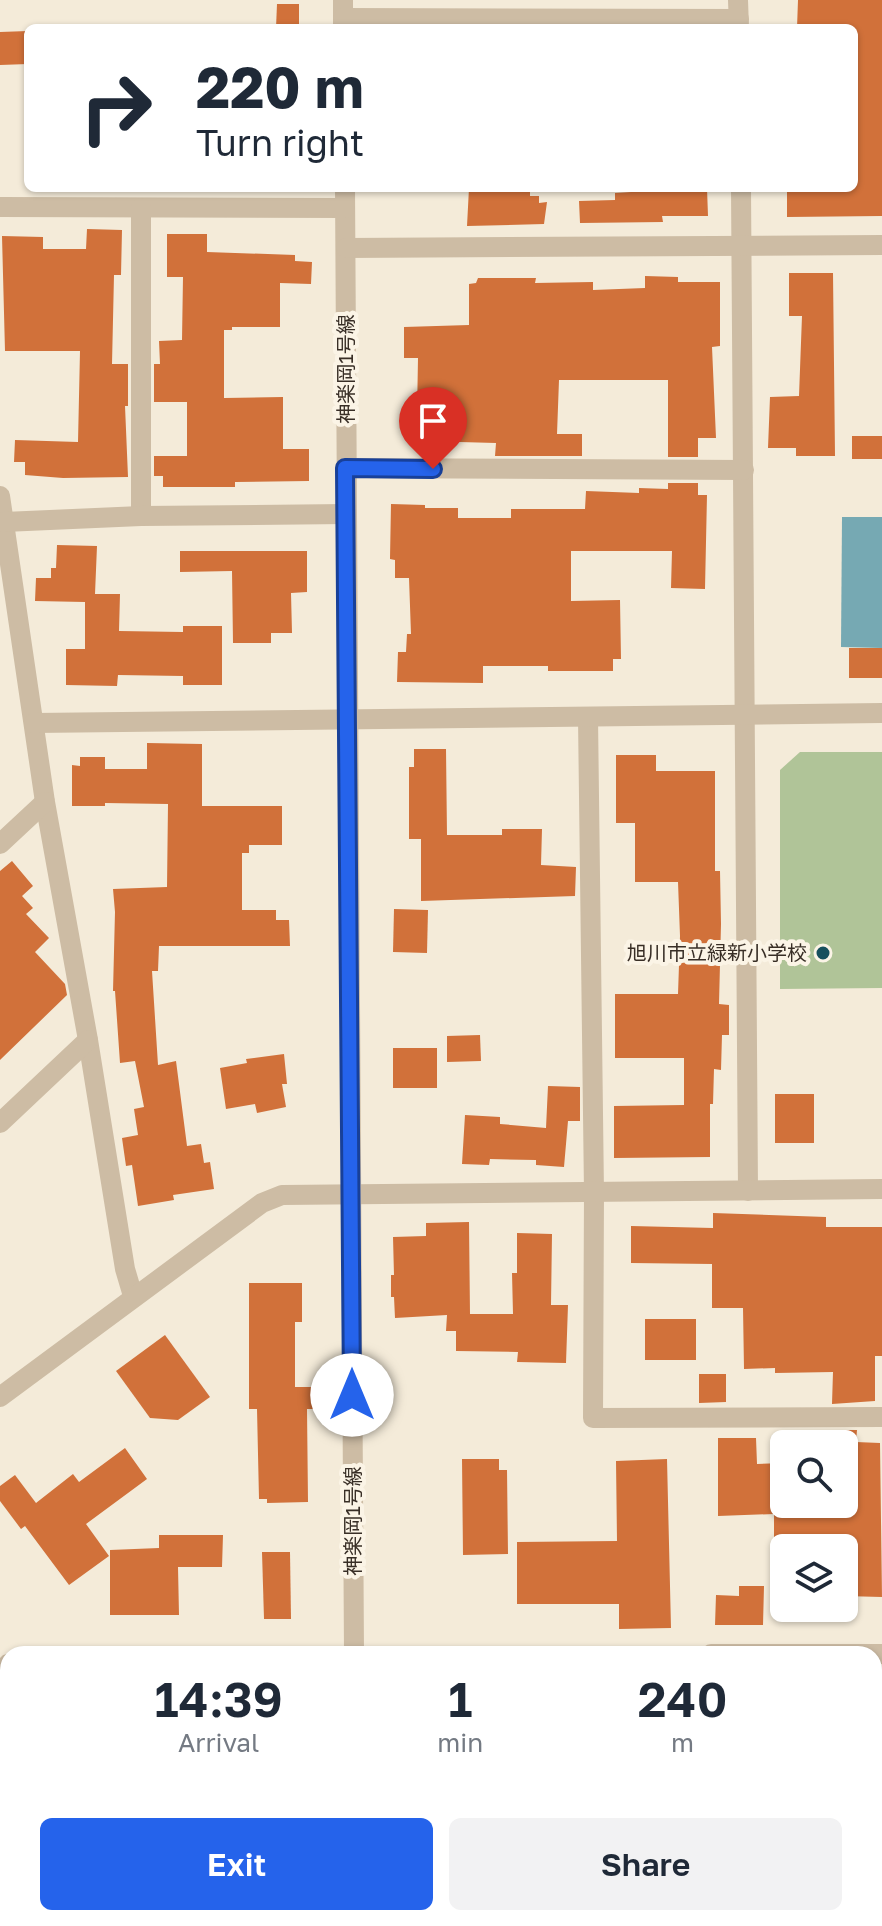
<!DOCTYPE html>
<html lang="en">
<head>
<meta charset="utf-8">
<style>
  :root { --surface:#fff; --page:#f2f2f3; --text:#1f2937; --muted:#747a83; --accent:#2563eb }
  body { margin:0; font-family:"Golos Text","Noto Sans JP",sans-serif; background:var(--page); color:var(--text); height:100vh; display:flex; flex-direction:column; font-size:30px; white-space:nowrap }
  * { box-sizing:border-box; margin:0 }
  p { font-size:26px; color:var(--muted) }
  .icon { flex:none; width:44px; height:44px; fill:none; stroke:currentColor; stroke-width:2; stroke-linecap:round; stroke-linejoin:round }
  .map { position:relative; flex:1; overflow:hidden }
  .details { position:absolute; left:0px; top:1646px; width:882px; height:280px; display:flex; flex-direction:column; background:var(--surface); border-radius:24px 24px 0 0; box-shadow:0 2px 6px #0004 }
  .details>* { flex:none }
  .top-card { position:absolute; left:24px; top:24px; width:834px; height:168px; border-radius:12px; box-shadow:0 2px 6px #0004; background:#fff; color:var(--text); overflow:hidden }
  .controls { position:absolute; left:770px; top:1430px; display:grid; gap:16px }
  .controls a { display:grid; place-items:center; width:88px; height:88px; border-radius:12px; background:var(--surface); box-shadow:0 2px 6px #0004; font-size:40px }
  .pin { position:absolute; display:grid; place-items:center; width:68px; height:68px; color:#fff; margin:-82px -34px; border-radius:50% 50% 50% 0; rotate:-45deg; box-shadow:0 0 8px #0007 }
  .pin .icon { rotate:45deg }
  .me { position:absolute; width:88px; margin:-44px; rotate:0deg; stroke-linejoin:round; filter:drop-shadow(0 0 6px #0008) }
  .turn { display:flex; align-items:center; gap:28px; height:168px; padding:0 40px; font-size:36px }
  .turn .icon { width:104px; height:104px; stroke-width:2.5 }
  .turn b { display:block; font-size:56px; line-height:68px }
  .eta { display:flex; justify-content:space-evenly; align-items:center; height:136px; text-align:center }
  .eta b { font-size:48px; font-weight:600; line-height:56px }
  .primary-button { display:flex; gap:16px; margin-top:auto; padding:16px 40px }
  .primary-button a { flex:1; height:92px; border-radius:12px; background:var(--accent); color:#fff; font-size:32px; font-weight:600; line-height:92px; text-align:center }
  .primary-button a+a { background:var(--page); color:var(--text) }
  .map>svg:first-child { display:block }
  .green { fill:#b0c498 }
  .water { fill:#76a9b3 }
  .building { fill:#d1713a }
  .lines { fill:none; stroke-linecap:round; stroke-linejoin:round }
  .minor { stroke:#cdbca4; stroke-width:20 }
  .route-casing { stroke:#184099; stroke-width:20 }
  .route { stroke:#2563eb; stroke-width:14 }
  .poi-dot { fill:#18505d; stroke:#fbf4e6; stroke-width:3 }
  .labels { text-anchor:middle; stroke-width:8; stroke-linejoin:round; paint-order:stroke }
  .street-label { font-size:20px; fill:#382e26; stroke:#fbf4e6 }
  .poi-label { font-size:20px; fill:#382e26; stroke:#fbf4e6; text-anchor:end }
</style>
</head>
<body>
<div class="map">
<svg width="882" height="1926" viewBox="0 0 882 1926">
  <rect width="100%" height="100%" fill="#f4ebd9"/>
  <path class="green" d="M 800,752 L 882,752 L 882,988 L 780,989 L 780,770 Z"/>
  <path class="water" d="M 842,517 L 882,517 L 882,648 L 841,647 Z"/>
  <g class="building">
    <path d="M 798,0 L 882,0 L 882,216 L 787,217 L 787,188 L 854,188 L 854,28 L 797,28 Z"/>
    <path d="M 277,4 L 299,4 L 299,28 L 276,28 Z"/>
    <path d="M 28,31 L 28,64 L 0,65 L 0,32 Z"/>
    <path d="M 469,188 L 530,188 L 530,196 L 539,196 L 539,203 L 547,202 L 544,224 L 467,226 Z"/>
    <path d="M 707,188 L 708,216 L 662,216 L 663,222 L 580,223 L 579,201 L 615,200 L 615,193 L 631,192 L 631,189 Z"/>
    <path d="M 87,229 L 122,230 L 121,275 L 114,275 L 112,364 L 128,364 L 128,406 L 125,406 L 128,477 L 63,478 L 25,475 L 25,462 L 14,462 L 15,440 L 78,442 L 80,351 L 5,351 L 2,236 L 43,237 L 43,249 L 86,249 Z"/>
    <path d="M 167,234 L 207,234 L 207,252 L 295,255 L 295,261 L 312,262 L 311,284 L 280,283 L 280,327 L 232,327 L 232,330 L 224,330 L 224,398 L 283,397 L 283,449 L 309,449 L 309,481 L 235,482 L 235,487 L 163,487 L 163,476 L 154,476 L 154,456 L 187,456 L 187,402 L 154,402 L 154,364 L 160,364 L 159,341 L 182,340 L 183,277 L 167,277 Z"/>
    <path d="M 789,273 L 833,273 L 835,456 L 796,456 L 796,448 L 768,448 L 770,397 L 799,396 L 802,316 L 789,316 Z"/>
    <path d="M 645,276 L 678,277 L 678,282 L 720,282 L 720,346 L 712,347 L 716,438 L 698,438 L 698,457 L 668,457 L 668,380 L 559,380 L 557,434 L 582,434 L 582,456 L 495,456 L 496,443 L 423,441 L 424,414 L 417,414 L 418,358 L 404,358 L 404,327 L 469,325 L 469,284 L 476,283 L 478,278 L 536,278 L 535,283 L 593,282 L 593,290 L 645,288 Z"/>
    <rect x="852" y="436" width="30" height="23"/>
    <path d="M 668,483 L 698,483 L 698,495 L 707,495 L 705,589 L 671,588 L 672,551 L 571,551 L 571,601 L 620,600 L 621,659 L 613,659 L 613,671 L 548,671 L 548,666 L 483,666 L 483,683 L 397,682 L 398,652 L 406,652 L 407,634 L 411,634 L 409,578 L 395,578 L 395,560 L 390,559 L 391,504 L 425,505 L 425,508 L 458,508 L 458,518 L 511,518 L 511,509 L 585,509 L 586,491 L 639,493 L 639,488 L 668,489 Z"/>
    <path d="M 57,545 L 97,546 L 95,594 L 120,594 L 119,631 L 183,632 L 183,626 L 222,626 L 222,685 L 183,685 L 183,676 L 118,675 L 117,686 L 66,685 L 66,649 L 85,649 L 85,602 L 35,601 L 36,578 L 51,578 L 51,568 L 56,568 Z"/>
    <path d="M 180,551 L 307,551 L 307,592 L 291,593 L 292,633 L 271,633 L 271,643 L 233,643 L 232,571 L 180,572 Z"/>
    <rect x="849" y="648" width="33" height="30"/>
    <path d="M 147,743 L 202,744 L 202,806 L 282,806 L 282,845 L 249,845 L 249,853 L 242,853 L 242,910 L 276,910 L 276,920 L 289,920 L 290,946 L 159,946 L 158,971 L 152,971 L 158,1065 L 176,1061 L 187,1146 L 201,1144 L 204,1163 L 210,1162 L 214,1189 L 173,1195 L 174,1200 L 138,1206 L 132,1165 L 126,1166 L 122,1138 L 138,1135 L 134,1109 L 144,1107 L 135,1061 L 120,1063 L 115,991 L 113,991 L 115,912 L 113,889 L 167,887 L 168,804 L 105,803 L 105,806 L 72,806 L 72,765 L 80,766 L 80,757 L 105,757 L 105,769 L 147,769 Z"/>
    <path d="M 414,749 L 446,749 L 447,835 L 502,835 L 502,829 L 542,829 L 541,865 L 576,867 L 575,896 L 421,901 L 421,839 L 409,839 L 409,767 L 414,767 Z"/>
    <path d="M 616,755 L 656,755 L 656,771 L 715,771 L 715,871 L 720,871 L 721,924 L 719,1004 L 729,1005 L 729,1035 L 722,1035 L 721,1070 L 714,1069 L 713,1104 L 710,1104 L 710,1157 L 614,1158 L 614,1106 L 684,1105 L 684,1058 L 615,1058 L 615,994 L 678,994 L 680,936 L 678,882 L 635,882 L 635,823 L 616,823 Z"/>
    <path d="M 12,861 L 33,886 L 22,896 L 33,908 L 26,914 L 49,938 L 35,952 L 65,984 L 67,995 L 0,1060 L 0,871 Z"/>
    <path d="M 394,909 L 428,910 L 427,953 L 393,952 Z"/>
    <path d="M 480,1035 L 481,1061 L 447,1062 L 447,1036 Z"/>
    <rect x="393" y="1048" width="44" height="40"/>
    <path d="M 284,1054 L 287,1084 L 282,1084 L 286,1107 L 257,1113 L 255,1104 L 226,1109 L 220,1068 L 247,1063 L 246,1059 Z"/>
    <path d="M 548,1086 L 580,1087 L 580,1121 L 568,1121 L 564,1167 L 536,1165 L 536,1160 L 490,1159 L 489,1165 L 462,1164 L 465,1115 L 500,1117 L 500,1124 L 546,1128 Z"/>
    <rect x="775" y="1094" width="39" height="49"/>
    <path d="M 713,1213 L 826,1217 L 826,1227 L 882,1227 L 882,1356 L 875,1356 L 875,1401 L 832,1404 L 833,1372 L 775,1373 L 775,1368 L 744,1369 L 743,1308 L 712,1308 L 712,1264 L 631,1263 L 631,1226 L 713,1228 Z"/>
    <path d="M 469,1222 L 470,1314 L 513,1314 L 512,1273 L 517,1273 L 517,1233 L 552,1234 L 551,1305 L 568,1305 L 566,1363 L 517,1362 L 518,1352 L 456,1351 L 456,1331 L 446,1331 L 447,1315 L 395,1318 L 394,1297 L 391,1297 L 391,1275 L 394,1275 L 393,1237 L 426,1236 L 426,1223 Z"/>
    <path d="M 249,1283 L 302,1283 L 302,1322 L 295,1322 L 295,1387 L 314,1387 L 314,1409 L 307,1409 L 308,1502 L 267,1503 L 267,1499 L 259,1499 L 257,1409 L 249,1409 Z"/>
    <rect x="645" y="1319" width="51" height="41"/>
    <path d="M 165,1335 L 210,1397 L 178,1420 L 150,1418 L 116,1371 Z"/>
    <path d="M 699,1374 L 726,1374 L 726,1402 L 699,1403 Z"/>
    <path d="M 832,1430 L 857,1430 L 856,1442 L 880,1443 L 882,1597 L 844,1596 L 844,1548 L 774,1548 L 774,1514 L 718,1516 L 718,1438 L 756,1438 L 757,1464 L 784,1463 L 784,1504 L 844,1504 L 844,1444 L 831,1444 Z"/>
    <path d="M 125,1448 L 147,1479 L 86,1524 L 109,1556 L 69,1585 L 25,1526 L 21,1529 L 0,1501 L 0,1486 L 15,1475 L 36,1503 L 73,1474 L 79,1482 Z"/>
    <path d="M 462,1459 L 499,1459 L 499,1470 L 507,1470 L 508,1554 L 463,1555 Z"/>
    <path d="M 667,1459 L 671,1628 L 619,1629 L 619,1604 L 517,1604 L 517,1542 L 617,1541 L 616,1461 Z"/>
    <path d="M 159,1535 L 223,1535 L 222,1567 L 178,1567 L 179,1615 L 110,1615 L 110,1550 L 159,1548 Z"/>
    <path d="M 262,1552 L 290,1552 L 291,1619 L 264,1619 Z"/>
    <path d="M 739,1586 L 764,1586 L 763,1625 L 715,1625 L 716,1595 L 739,1596 Z"/>
  </g>
  <g class="lines">
    <g class="minor">
      <path d="M 343,0 L 343,28"/>
      <path d="M 738,0 L 739,28"/>
      <path d="M 343,18 L 739,19"/>
      <path d="M 345,188 L 354,1654"/>
      <path d="M 741,188 L 748,1191"/>
      <path d="M 0,207 L 345,208"/>
      <path d="M 346,248 L 882,245"/>
      <path d="M 345,468 L 744,470"/>
      <path d="M 0,496 L 45,802 L 88,1040 L 125,1269 L 133,1296"/>
      <path d="M 141,516 L 141,208"/>
      <path d="M 4,522 L 141,516 L 346,514"/>
      <path d="M 588,717 L 594,1193 L 593,1418 L 882,1417"/>
      <path d="M 34,723 L 882,713"/>
      <path d="M 0,844 L 45,802"/>
      <path d="M 0,1123 L 88,1040"/>
      <path d="M 0,1397 L 262,1203 L 282,1195 L 882,1189"/>
      <path d="M 711,1654 L 882,1654"/>
      <path d="M 0,1675 L 8,1664"/>
      <path d="M 874,1907 L 882,1907"/>
      <path d="M 38,1918 L 38,1926"/>
      <path d="M 193,1918 L 193,1926"/>
      <path d="M 357,1918 L 357,1926"/>
      <path d="M 737,1918 L 737,1926"/>
    </g>
  </g>
  <g class="lines">
    <g class="route-casing">
      <path id="route" d="M 352,1395 L 345,468 L 433,469"/>
    </g>
    <use href="#route" class="route"/>
  </g>
  <circle class="poi-dot" cx="823" cy="953" r="8"/>
  <g class="labels">
    <g class="street-label">
      <text transform="translate(346 369) rotate(-90)" y="7">神楽岡1号線</text>
      <text transform="translate(353 1521) rotate(-90)" y="7">神楽岡1号線</text>
    </g>
    <g class="poi-label">
      <text x="807" y="960">旭川市立緑新小学校</text>
    </g>
  </g>
</svg>
<div class="controls">
<a><svg class="icon" aria-label="search" viewBox="0 0 24 24"><circle cx="10" cy="10" r="6"/><path d="M15 15l6 6"/></svg></a>
<a><svg class="icon" aria-label="layers" viewBox="0 0 24 24"><path d="M12 4l9 5-9 5-9-5zM3 14l9 5 9-5"/></svg></a>
</div>
<div class="pin" style="left:433px;top:469px;background:#d93025"><svg class="icon" aria-label="arrive" viewBox="0 0 24 24"><path d="M6 21V4h12l-3 4 3 4H6"/></svg></div>
<svg class="me" style="left:352px;top:1395px" viewBox="-20 -20 40 40"><circle r="19" fill="#fff"/><path d="M0-13L10 11 0 6-10 11z" fill="#2563eb"/></svg>
<div class="top-card">
<div class="turn"><svg class="icon" aria-label="right" viewBox="0 0 24 24"><path d="M7 20v-9h11M14 6l5 5-5 5"/></svg><div><b>220 m</b>Turn right</div></div>
</div>
<section class="details">
<div class="eta">
<div><b>14:39</b><p>Arrival</p></div>
<div><b>1</b><p>min</p></div>
<div><b>240</b><p>m</p></div>
</div>
<div class="primary-button"><a>Exit</a><a>Share</a></div>
</section>
</div>
</body>
</html>
